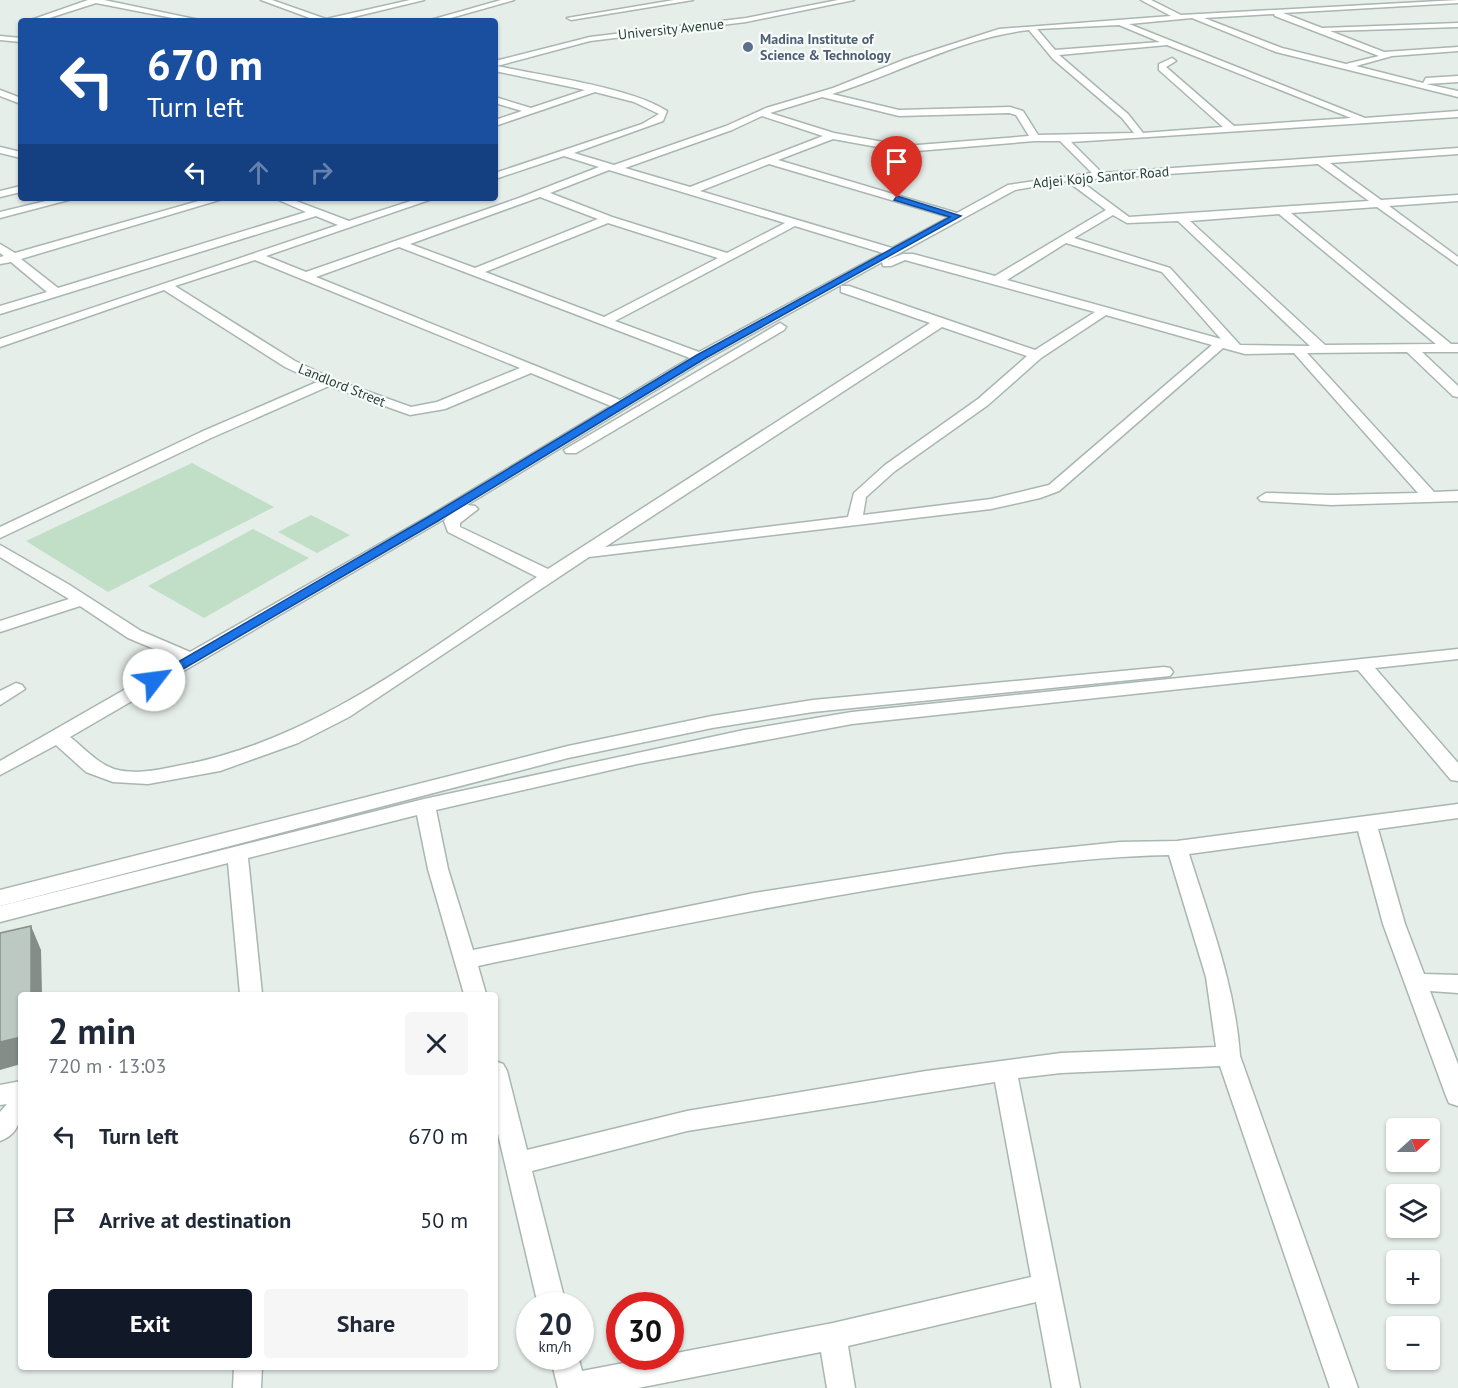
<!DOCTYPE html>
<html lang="en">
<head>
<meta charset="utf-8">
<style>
  :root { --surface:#fff; --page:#f6f6f7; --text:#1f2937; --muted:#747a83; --accent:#111827 }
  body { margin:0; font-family:"PT Sans",sans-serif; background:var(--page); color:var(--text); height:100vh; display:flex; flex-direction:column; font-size:22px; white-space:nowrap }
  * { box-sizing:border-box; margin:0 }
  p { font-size:20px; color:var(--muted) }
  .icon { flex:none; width:33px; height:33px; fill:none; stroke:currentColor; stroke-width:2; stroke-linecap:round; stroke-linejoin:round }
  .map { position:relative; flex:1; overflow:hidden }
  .sheet { position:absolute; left:18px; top:992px; width:480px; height:378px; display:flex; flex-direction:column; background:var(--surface); border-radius:6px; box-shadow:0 2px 4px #0004 }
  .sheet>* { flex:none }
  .guide { position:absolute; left:18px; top:18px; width:480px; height:183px; border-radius:6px; box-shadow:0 2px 4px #0004; background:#1a4fa0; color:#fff; overflow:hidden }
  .needle { width:39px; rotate:69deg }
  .controls { position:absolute; left:1386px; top:1118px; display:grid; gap:12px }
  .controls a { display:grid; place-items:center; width:54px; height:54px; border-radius:6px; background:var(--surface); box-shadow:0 2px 4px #0004; font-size:30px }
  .speed { position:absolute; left:516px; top:1292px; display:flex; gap:12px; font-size:30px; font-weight:700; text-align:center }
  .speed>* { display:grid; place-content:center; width:78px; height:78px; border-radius:50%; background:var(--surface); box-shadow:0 2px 4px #0004; line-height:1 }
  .speed small { font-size:15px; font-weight:400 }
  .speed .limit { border:9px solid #d22; background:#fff; color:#111 }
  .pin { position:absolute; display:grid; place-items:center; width:51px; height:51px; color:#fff; margin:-62px -26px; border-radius:50% 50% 50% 0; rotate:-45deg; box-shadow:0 0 6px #0007 }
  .pin .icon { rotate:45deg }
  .me { position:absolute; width:66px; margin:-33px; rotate:60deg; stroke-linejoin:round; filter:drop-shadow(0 0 4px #0008) }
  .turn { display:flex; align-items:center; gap:21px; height:126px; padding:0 30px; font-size:27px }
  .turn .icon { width:78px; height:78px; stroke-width:2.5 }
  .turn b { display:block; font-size:42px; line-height:51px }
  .lanes { display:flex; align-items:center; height:57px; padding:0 30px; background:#0003; justify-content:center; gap:30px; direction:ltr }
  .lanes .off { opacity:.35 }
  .round { display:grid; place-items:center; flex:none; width:63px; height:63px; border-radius:6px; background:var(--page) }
  .summary { display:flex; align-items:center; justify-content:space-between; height:102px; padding:0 30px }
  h1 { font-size:36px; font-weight:700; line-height:45px }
  .primary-button { display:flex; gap:12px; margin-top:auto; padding:12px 30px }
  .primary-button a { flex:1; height:69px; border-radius:6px; background:var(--accent); color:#fff; font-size:24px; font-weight:700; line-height:69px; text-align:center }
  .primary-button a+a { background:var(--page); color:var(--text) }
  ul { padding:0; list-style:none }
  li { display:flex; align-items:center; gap:18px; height:84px; padding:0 30px }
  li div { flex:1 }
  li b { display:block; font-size:22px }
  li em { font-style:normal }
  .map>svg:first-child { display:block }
  .green { fill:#c1dec7 }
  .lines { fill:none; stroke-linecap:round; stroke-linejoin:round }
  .minor-casing { stroke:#a9b6b1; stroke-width:3 }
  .minor { fill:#fff; fill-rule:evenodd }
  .shaded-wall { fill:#848d88 }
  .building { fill:#bcc9c3; stroke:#848d88; stroke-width:1.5 }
  .route { fill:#1a73e8; stroke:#114b97; stroke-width:1.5 }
  .service-dot { fill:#5c6f8a; stroke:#f7fbf9; stroke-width:2 }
  .labels { text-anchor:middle; stroke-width:4.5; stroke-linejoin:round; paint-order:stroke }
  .far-street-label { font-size:14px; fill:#264037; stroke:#f7fbf9 }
  .far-service-label { font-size:14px; font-weight:bold; fill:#4e5e75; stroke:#f7fbf9; text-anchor:start }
</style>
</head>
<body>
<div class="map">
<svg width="1458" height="1388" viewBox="0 0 1458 1388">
  <rect width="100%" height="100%" fill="#e6eeea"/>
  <g class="green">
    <path d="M 192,463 L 274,507 L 108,592 L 26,541 Z"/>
    <path d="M 311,515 L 350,535 L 317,553 L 278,532 Z"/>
    <path d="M 253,529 L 309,558 L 204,618 L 148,586 Z"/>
  </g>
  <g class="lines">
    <g class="minor-casing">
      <g id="minor">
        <path d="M 88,0 L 104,0 L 204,21 L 188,21 L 96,3 L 40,21 L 28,21 Z"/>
        <path d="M 261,0 L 272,0 L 326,19 L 410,0 L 424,0 L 337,21 L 318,21 Z"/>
        <path d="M 501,0 L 514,0 L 440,21 L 427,21 Z"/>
        <path d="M 674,0 L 693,0 L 571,20 L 567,18 Z"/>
        <path d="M 838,0 L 854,0 L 746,22 L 590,41 L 497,66 C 543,76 630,87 667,111 L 663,121 L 574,153 L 614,165 L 726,126 L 766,108 L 833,88 L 906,59 L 999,29 L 1171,16 L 1141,0 L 1151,0 L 1181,15 L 1458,0 L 1458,3 L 1283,13 L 1322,28 L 1458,23 L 1458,27 L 1330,31 L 1384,52 L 1458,47 L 1458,51 L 1392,56 L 1356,66 L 1423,83 L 1426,78 L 1458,76 L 1458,82 L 1426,84 L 1458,91 L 1458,97 L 1276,52 L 1192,18 L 1129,24 L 1365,118 L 1458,111 L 1458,117 L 1071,142 L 1102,173 L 1458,148 L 1458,154 L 1330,163 L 1381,200 L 1458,195 L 1458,201 L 1389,206 L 1458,257 L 1458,265 L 1377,207 L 1291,213 L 1451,344 L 1458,344 L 1458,352 L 1422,352 L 1458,386 L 1458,397 L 1453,396 L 1407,352 L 1307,353 L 1434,492 L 1458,491 L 1458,501 L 1331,505 L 1261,501 L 1258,498 L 1266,493 L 1331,495 L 1418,493 L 1294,353 L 1245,354 L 1223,348 L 1059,491 L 1040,498 L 991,509 L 589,557 L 349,717 L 298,743 L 220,771 L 148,784 L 113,782 L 86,772 L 56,745 L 0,775 L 0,761 L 178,659 L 128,638 L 80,606 L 0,632 L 0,621 L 69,599 L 0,557 L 0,545 L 68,584 L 141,631 L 190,652 L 429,516 L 611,406 L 531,373 L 445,409 L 410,415 L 329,386 L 211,438 L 0,538 L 0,527 L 201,432 L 317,382 L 285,367 L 164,290 L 0,347 L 0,339 L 338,225 L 316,216 L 0,314 L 0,306 L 47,292 L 11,262 L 0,264 L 0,257 L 4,256 L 0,253 L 0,244 L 15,253 L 209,198 L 226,198 L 21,259 L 58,288 L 306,212 L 274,198 L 288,198 L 349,221 L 420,198 L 435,198 L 266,256 L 306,272 L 519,198 L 599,167 L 564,156 L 495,179 L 495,173 L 642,124 L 659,114 L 634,102 L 595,92 L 495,126 L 495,120 L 522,111 L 495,103 L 495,97 L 531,108 L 585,90 L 495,71 L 495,61 L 590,37 L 746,18 ZM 1274,14 L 1275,16 L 1379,56 L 1346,64 L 1282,48 L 1204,18 ZM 1119,25 L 1160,42 L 1055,50 L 1037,29 ZM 1029,30 L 1053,59 L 1122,118 L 1134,133 L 1038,135 L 1023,111 L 1010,107 L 899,110 L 832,94 C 898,74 959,38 1029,30 ZM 1167,45 L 1351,118 L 1234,126 L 1166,67 L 1176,61 L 1172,58 L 1159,64 L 1159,70 L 1223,127 L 1143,133 L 1128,114 L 1059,55 ZM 822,97 L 899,116 L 1009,113 L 1016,115 L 1029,136 L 905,146 L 834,133 L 770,113 ZM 762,116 L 823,136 L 690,187 L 625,168 L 732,130 ZM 833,139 L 905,152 L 1035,141 L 1060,141 L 1092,173 L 1008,185 L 957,213 L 778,160 ZM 769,164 L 949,217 L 892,248 L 700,191 ZM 1318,164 L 1369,201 L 1129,217 L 1079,180 ZM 609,170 L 785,223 L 727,253 L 612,217 L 550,193 ZM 1067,181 L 1106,210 L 995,276 L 913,254 L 903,254 L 887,260 L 1015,190 ZM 540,197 L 598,219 L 475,268 L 410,244 ZM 1279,214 L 1436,344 L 1325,345 L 1190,221 ZM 1113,215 L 1127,223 L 1178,221 L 1310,346 L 1240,345 L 1170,268 L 1074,238 ZM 608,223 L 718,258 L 604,317 L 485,272 ZM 795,226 L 883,253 L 699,352 L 615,321 ZM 1066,243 L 1162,272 L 1221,339 L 1007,280 ZM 399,247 L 690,358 L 620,400 L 316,277 ZM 255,260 L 520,368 L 437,402 L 411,407 L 333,379 L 295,361 L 175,286 ZM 905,260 L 1095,312 L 1035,350 L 849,286 L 841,286 L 841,292 L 930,323 L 548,569 L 460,527 L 460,523 L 478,509 L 475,506 L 467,505 L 705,360 L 882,262 L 883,266 L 891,266 ZM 1106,315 L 1212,345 L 1049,485 L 991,499 L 863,515 L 866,497 L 895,471 L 988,405 L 1041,358 ZM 942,327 L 1027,356 L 978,399 L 885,465 L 854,493 L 848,517 L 605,547 ZM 446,518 L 444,521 L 448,532 L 537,577 C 425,652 314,742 177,766 C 158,770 134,775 114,769 C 97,763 84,748 70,737 Z"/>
        <path d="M 0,36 L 21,38 L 21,42 L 0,40 Z"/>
        <path d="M 0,90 L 21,98 L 21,104 L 0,96 Z"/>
        <path d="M 0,147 L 21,152 L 21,158 L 0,153 Z"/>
        <path d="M 21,186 L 21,192 L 0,197 L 0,191 Z"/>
        <path d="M 58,198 L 76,198 L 0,218 L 0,212 Z"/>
        <path d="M 780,323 L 786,327 L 784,330 L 576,453 L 566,453 L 564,450 Z"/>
        <path d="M 1458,649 L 1458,659 L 1375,668 L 1458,763 L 1458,781 L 1451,780 L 1358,670 L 852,724 L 637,764 L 436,810 L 448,869 L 473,950 L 754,893 L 1004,854 L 1120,842 L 1177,841 L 1458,804 L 1458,818 L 1378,829 L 1405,924 L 1424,974 L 1458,975 L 1458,993 L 1430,991 L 1458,1064 L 1458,1106 L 1449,1103 L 1446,1096 L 1383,924 L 1358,831 L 1189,854 C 1210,921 1235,985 1240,1056 L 1358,1388 L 1330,1388 L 1220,1066 L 1061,1073 L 1018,1078 L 1080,1388 L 1052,1388 L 1036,1302 L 848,1346 L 855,1388 L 827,1388 L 821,1352 L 638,1388 L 558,1388 L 550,1356 L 578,1356 L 582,1371 L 833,1323 L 1031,1277 L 995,1082 L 687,1131 L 532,1171 L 566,1305 L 538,1305 L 495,1121 L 495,1061 L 503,1064 L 507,1071 L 527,1150 L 687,1111 L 926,1071 L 1061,1053 L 1216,1047 L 1206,977 L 1169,855 C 1076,857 985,871 893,886 C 754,909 616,937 478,966 L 486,994 L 464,994 L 428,869 L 417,815 L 248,858 L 262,994 L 240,994 L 228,863 L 0,922 L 0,906 L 424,799 L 744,730 L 852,712 Z"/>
        <path d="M 1164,667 L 1170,668 L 1173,672 L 1170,676 L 813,712 L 712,728 L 568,758 L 0,906 L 0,890 L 568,746 L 712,716 L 813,700 Z"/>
        <path d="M 16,683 L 22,685 L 25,689 L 0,705 L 0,691 Z"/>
        <path d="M 21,1081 C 21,1104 27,1131 0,1141 L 0,1112 L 7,1104 L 0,1105 L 0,1085 Z"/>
        <path d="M 234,1366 L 262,1366 L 261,1388 L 233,1388 Z"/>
      </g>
    </g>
    <use href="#minor" class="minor"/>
  </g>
  <g class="shaded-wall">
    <path d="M 31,926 L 41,950 L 42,994 L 31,994 Z"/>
    <path d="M 21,1037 L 21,1064 L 0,1070 L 0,1042 Z"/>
  </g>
  <path class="building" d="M 31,926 L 31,994 L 21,994 L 21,1037 L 0,1042 L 0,933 Z"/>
  <path class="route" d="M 897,196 L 961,216 L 704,359 L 438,521 L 159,683 L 154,684 L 147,680 L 430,516 L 697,355 L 950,217 L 894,200 Z"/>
  <circle class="service-dot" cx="748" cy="47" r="6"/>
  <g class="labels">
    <g class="far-street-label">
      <text transform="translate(671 29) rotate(-6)" y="5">University Avenue</text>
      <text transform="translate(1101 177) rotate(-5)" y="5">Adjei Kojo Santor Road</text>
      <text transform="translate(342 385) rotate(22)" y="5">Landlord Street</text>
    </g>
    <g class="far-service-label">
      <text x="760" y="44">Madina Institute of<tspan x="760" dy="16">Science &amp; Technology</tspan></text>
    </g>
  </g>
</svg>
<div class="controls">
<a><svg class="needle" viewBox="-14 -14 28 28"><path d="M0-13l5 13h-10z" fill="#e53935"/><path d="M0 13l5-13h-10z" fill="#747a83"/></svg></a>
<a><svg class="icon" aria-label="layers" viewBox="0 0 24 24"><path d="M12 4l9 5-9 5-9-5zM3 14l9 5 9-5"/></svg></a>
<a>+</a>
<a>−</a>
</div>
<div class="speed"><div>20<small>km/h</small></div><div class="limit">30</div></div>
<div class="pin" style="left:897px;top:198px;background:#d93025"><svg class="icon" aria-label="arrive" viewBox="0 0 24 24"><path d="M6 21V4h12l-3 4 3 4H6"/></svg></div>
<svg class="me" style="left:154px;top:680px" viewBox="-20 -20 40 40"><circle r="19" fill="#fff"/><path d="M0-13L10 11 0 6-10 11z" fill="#1a73e8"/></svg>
<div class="guide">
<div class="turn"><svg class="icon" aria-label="left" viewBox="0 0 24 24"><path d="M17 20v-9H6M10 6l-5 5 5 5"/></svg><div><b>670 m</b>Turn left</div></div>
<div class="lanes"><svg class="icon" aria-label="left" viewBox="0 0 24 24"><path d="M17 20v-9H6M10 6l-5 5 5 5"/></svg><svg class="icon off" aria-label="ahead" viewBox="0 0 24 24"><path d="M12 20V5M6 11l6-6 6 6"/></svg><svg class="icon off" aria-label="right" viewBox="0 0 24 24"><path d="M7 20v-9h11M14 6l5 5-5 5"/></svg></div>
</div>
<section class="sheet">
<div class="summary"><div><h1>2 min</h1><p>720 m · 13:03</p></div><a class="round"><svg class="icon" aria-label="close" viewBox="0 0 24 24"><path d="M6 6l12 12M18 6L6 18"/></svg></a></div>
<ul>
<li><svg class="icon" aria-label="left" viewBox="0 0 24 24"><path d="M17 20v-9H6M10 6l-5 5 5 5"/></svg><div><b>Turn left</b></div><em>670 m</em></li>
<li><svg class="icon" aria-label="arrive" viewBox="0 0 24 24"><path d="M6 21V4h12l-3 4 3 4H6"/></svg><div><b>Arrive at destination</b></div><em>50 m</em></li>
</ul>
<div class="primary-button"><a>Exit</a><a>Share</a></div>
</section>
</div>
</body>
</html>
